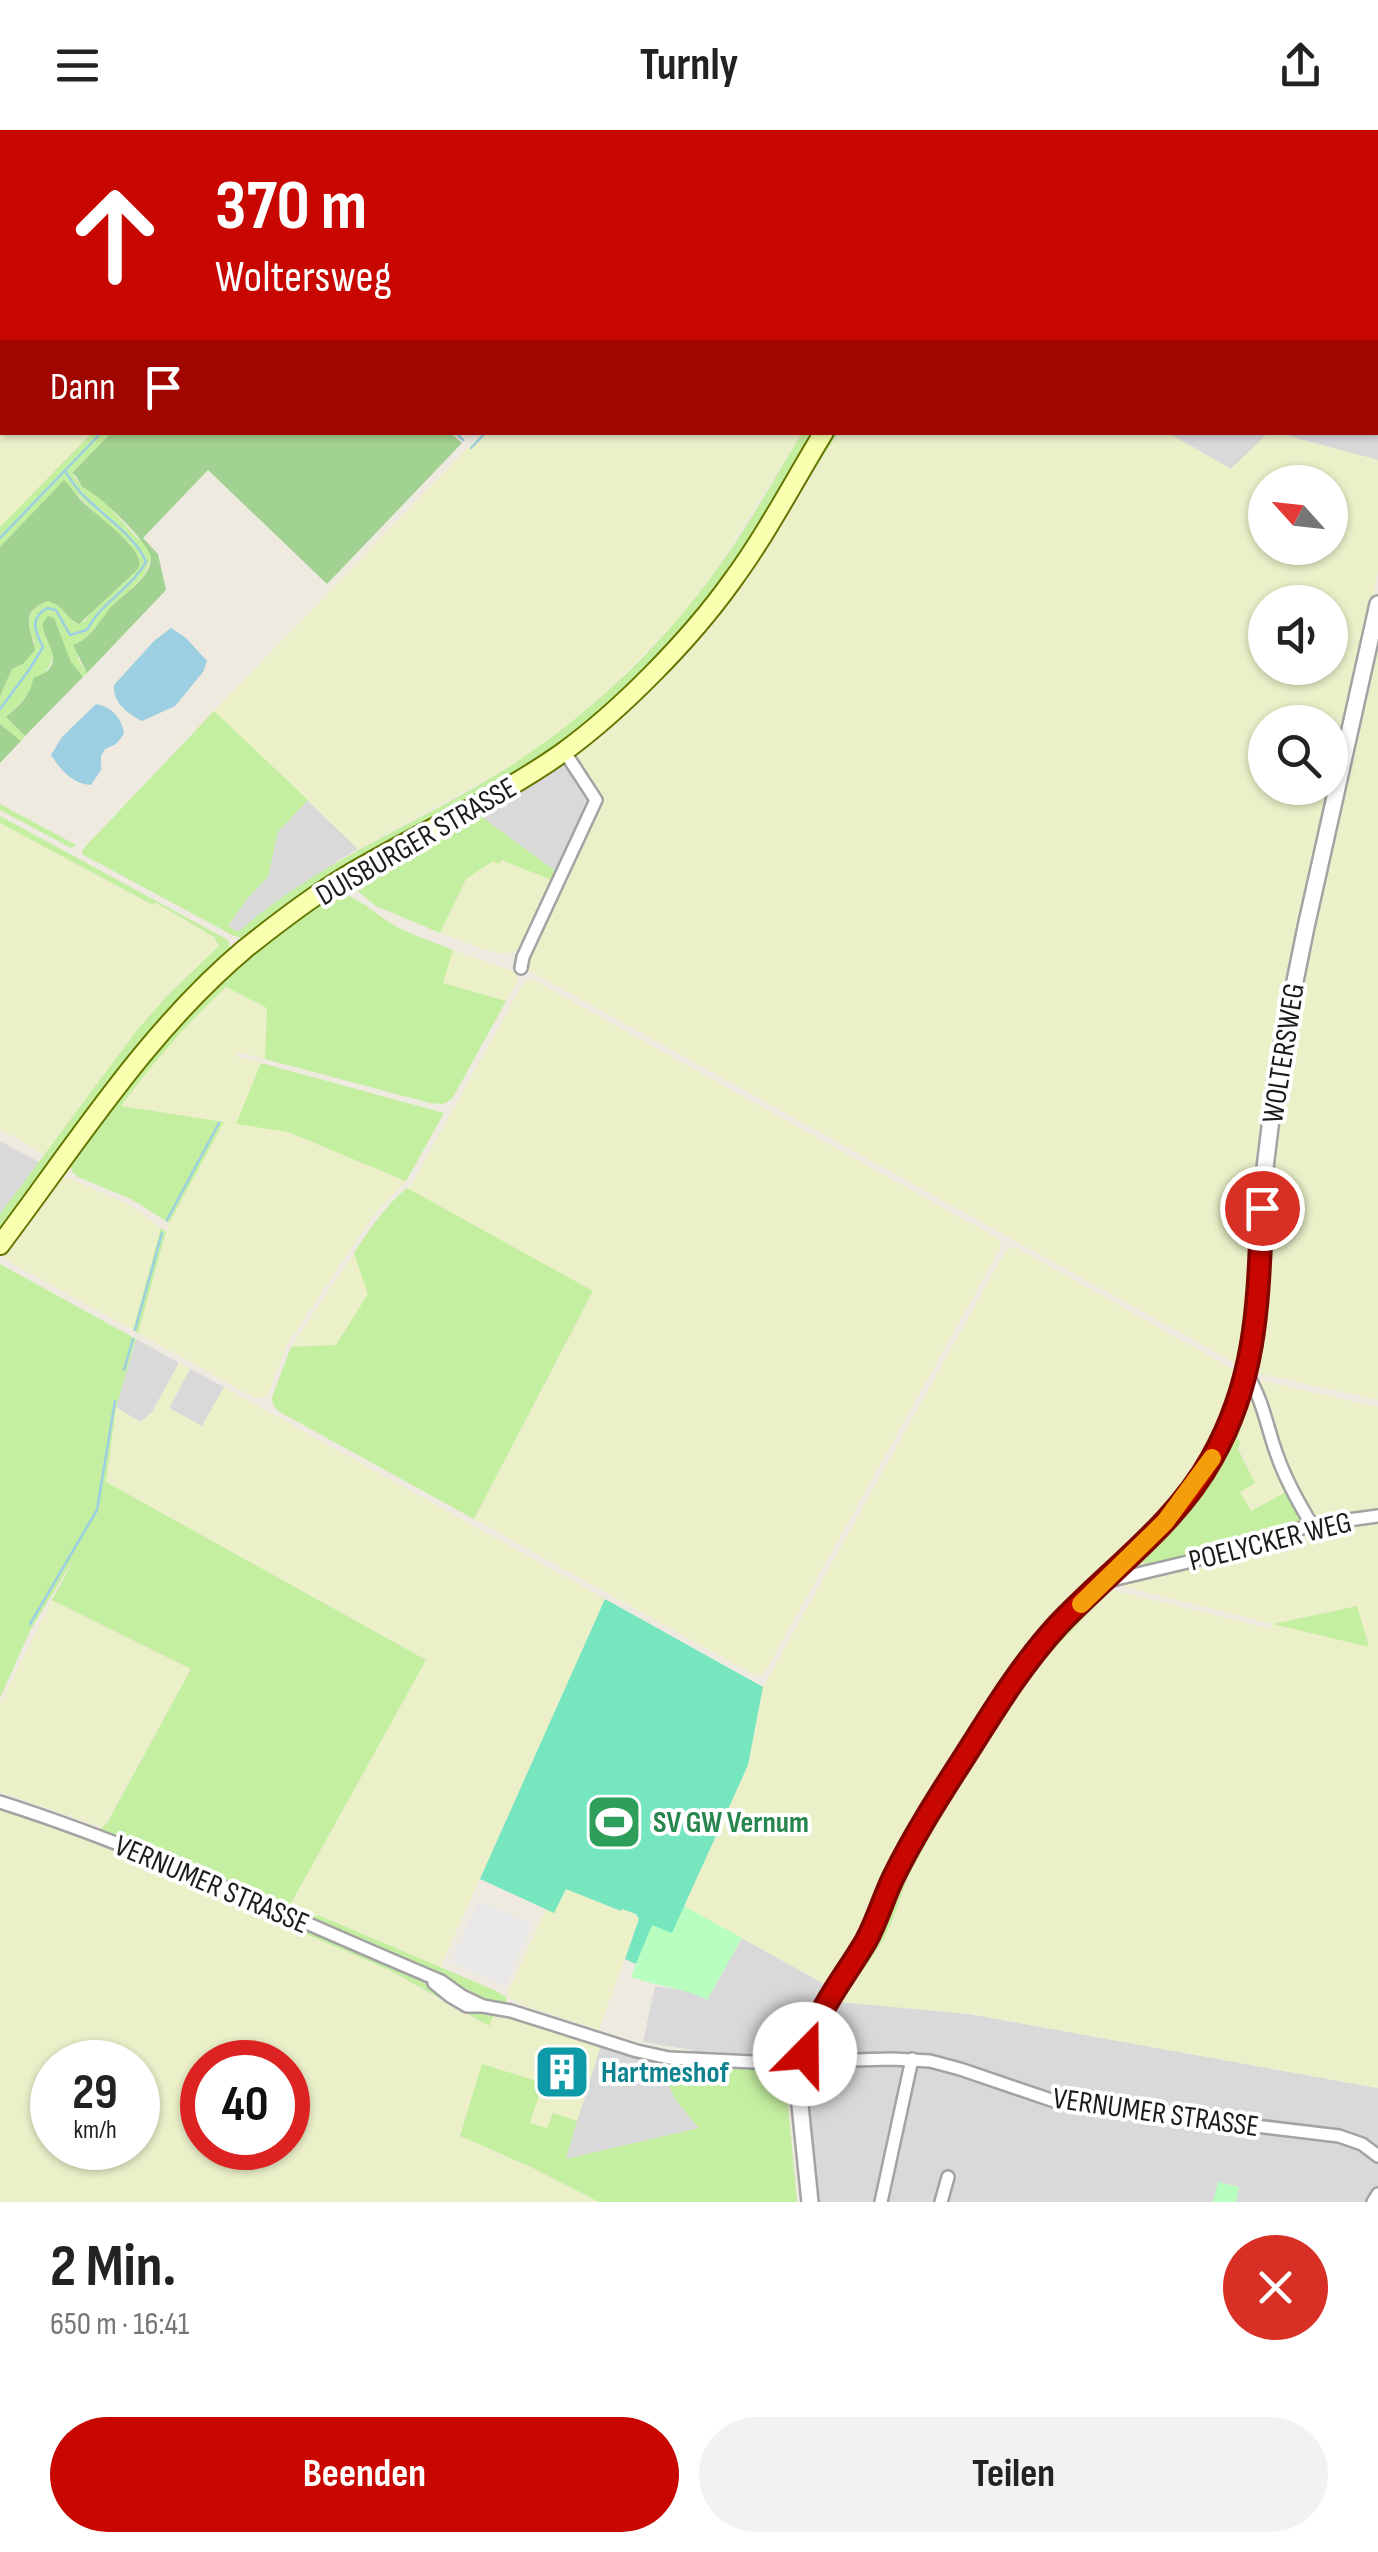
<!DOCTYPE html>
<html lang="de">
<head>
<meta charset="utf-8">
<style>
  :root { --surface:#fff; --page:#f2f2f2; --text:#222; --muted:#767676; --accent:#c80700 }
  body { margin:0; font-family:"Sofia Sans Condensed",sans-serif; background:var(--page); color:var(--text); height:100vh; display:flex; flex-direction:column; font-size:38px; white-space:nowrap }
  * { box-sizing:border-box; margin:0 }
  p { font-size:32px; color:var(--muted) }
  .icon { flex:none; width:55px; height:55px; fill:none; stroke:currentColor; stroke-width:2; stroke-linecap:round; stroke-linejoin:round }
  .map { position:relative; height:2072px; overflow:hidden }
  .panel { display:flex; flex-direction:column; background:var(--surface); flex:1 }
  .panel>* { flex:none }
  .guide { position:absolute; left:0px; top:0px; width:1380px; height:305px; box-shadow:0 2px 8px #0004; background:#c80700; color:#fff; overflow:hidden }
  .needle { width:65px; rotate:297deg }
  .tools { position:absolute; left:1248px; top:335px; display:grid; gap:20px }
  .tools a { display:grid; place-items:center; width:100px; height:100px; border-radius:50%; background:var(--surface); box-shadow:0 2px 8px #0004; font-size:50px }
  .speed { position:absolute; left:30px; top:1910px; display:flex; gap:20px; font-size:50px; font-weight:700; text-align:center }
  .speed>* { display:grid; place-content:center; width:130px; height:130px; border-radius:50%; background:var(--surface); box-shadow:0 2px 8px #0004; line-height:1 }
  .speed small { font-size:25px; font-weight:400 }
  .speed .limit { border:15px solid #d22; background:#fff; color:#111 }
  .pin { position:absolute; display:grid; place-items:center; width:85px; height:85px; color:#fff; margin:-42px; border:5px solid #fff; border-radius:50%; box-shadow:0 2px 10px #0007 }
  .me { position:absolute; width:110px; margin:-55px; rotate:22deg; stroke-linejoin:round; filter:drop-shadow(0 0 8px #0008) }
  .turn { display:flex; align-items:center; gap:35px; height:210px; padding:0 50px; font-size:45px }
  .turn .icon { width:130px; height:130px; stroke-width:2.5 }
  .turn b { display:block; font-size:70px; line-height:85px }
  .then { display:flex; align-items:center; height:95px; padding:0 50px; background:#0003; gap:20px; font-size:38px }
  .round { display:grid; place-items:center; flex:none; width:105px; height:105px; border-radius:52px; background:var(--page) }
  .overview { display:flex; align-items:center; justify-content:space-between; height:170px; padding:0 50px }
  h1 { font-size:60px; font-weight:700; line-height:75px }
  .button { display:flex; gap:20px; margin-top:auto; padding:20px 50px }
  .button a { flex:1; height:115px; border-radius:60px; background:var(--accent); color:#fff; font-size:40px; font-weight:700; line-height:115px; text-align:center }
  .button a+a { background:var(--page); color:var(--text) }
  header { display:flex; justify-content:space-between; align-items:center; height:130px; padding:0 50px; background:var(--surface); font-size:45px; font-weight:700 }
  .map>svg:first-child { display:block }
  .residential { fill:#dad9d9 }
  .farmland { fill:#ebf0c9; fill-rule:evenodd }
  .grass { fill:#c4eea0 }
  .forest { fill:#a2d291 }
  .park { fill:#b7fec0 }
  .pitch { fill:#76e6bf }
  .parking { fill:#e8e8e8 }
  .water { fill:#9ccfe1 }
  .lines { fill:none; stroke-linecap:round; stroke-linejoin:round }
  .stream { stroke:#9ccfe1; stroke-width:2.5 }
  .minor-casing { stroke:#a3a3a3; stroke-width:16 }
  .tertiary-casing { stroke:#a3a3a3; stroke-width:20 }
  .secondary-casing { stroke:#657600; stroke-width:22 }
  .minor { stroke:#fff; stroke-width:11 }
  .tertiary { stroke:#fff; stroke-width:15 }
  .secondary { stroke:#f8ffae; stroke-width:18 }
  .route-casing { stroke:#820500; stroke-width:25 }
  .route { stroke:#c80700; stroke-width:18 }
  .slow { stroke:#f59e0b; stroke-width:18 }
  .labels { text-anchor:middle; stroke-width:8; stroke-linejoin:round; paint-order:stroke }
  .street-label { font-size:30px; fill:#1c1c1c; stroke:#fff }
  .leisure-label { font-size:30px; font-weight:bold; fill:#27864d; stroke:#fff; text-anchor:start }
  .culture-label { font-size:30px; font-weight:bold; fill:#0d838f; stroke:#fff; text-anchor:start }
</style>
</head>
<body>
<header><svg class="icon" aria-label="menu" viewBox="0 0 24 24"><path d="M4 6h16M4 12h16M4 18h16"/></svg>Turnly<svg class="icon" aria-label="share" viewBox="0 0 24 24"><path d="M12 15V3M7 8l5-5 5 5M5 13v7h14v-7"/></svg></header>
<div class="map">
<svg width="1378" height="2072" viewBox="0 0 1378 2072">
  <rect width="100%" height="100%" fill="#efeae0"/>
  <g class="residential">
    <path d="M 1201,0 L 1378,0 L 1378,330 L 1277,303 L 1378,302 L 1378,2 L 1201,2 Z"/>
    <path d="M 1171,302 L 1268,303 L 1231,339 L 1170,304 Z"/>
    <path d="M 566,633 L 588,664 L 589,672 L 558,743 L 482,687 Z"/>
    <path d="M 308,670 L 358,719 L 342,728 L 238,802 L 228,797 L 246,770 L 268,747 L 278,702 Z"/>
    <path d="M 0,1011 L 39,1032 L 0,1084 Z"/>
    <path d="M 136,1209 L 179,1233 L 152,1282 L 140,1292 L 116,1277 Z"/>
    <path d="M 190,1239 L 224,1257 L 202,1296 L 169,1278 Z"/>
    <path d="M 742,1808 L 828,1856 L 793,1923 L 774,1926 L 692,1923 L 692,1920 L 643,1912 L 655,1856 L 693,1862 L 707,1870 Z"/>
    <path d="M 836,1871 L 969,1884 L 1378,1958 L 1378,2072 L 816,2072 L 807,1993 L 807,1960 L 809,1950 L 823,1938 L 815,1918 Z"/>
    <path d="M 601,1915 L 658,1931 L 675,1969 L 700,1998 L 565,2029 Z"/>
  </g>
  <g class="farmland">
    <path d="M 0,0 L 171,0 L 169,2 L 2,2 L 2,211 L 0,214 Z"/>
    <path d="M 193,0 L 363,0 L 361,2 L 191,2 Z"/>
    <path d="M 772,0 L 942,0 L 945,2 L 770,2 Z"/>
    <path d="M 1015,0 L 1201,0 L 1201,2 L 1014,2 Z"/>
    <path d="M 2,239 L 2,302 L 92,303 L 0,397 L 0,242 Z"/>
    <path d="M 482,303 L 802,303 L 710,449 L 675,493 L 597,572 L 549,610 L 504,640 L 358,719 L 214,581 Z"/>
    <path d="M 838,303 L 1168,303 L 1231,339 L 1268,303 L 1277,303 L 1378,330 L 1378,443 L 1330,654 L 1330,592 L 1265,592 L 1265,658 L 1329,658 L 1270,940 L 1256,1044 L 1246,1214 L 1243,1231 L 1237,1234 L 530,841 L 527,833 L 599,674 L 598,661 L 573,627 L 574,620 L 767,418 ZM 1265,352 L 1330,352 L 1330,418 L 1265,418 ZM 1265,472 L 1330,472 L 1330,538 L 1265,538 Z"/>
    <path d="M 1378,507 L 1378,1270 L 1258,1243 L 1254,1237 L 1260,1214 L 1264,1178 L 1272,1052 L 1283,952 L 1294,888 Z"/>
    <path d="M 0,693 L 152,775 L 155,772 L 214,808 L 219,816 L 168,865 L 138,899 L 45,1025 L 0,999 Z"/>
    <path d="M 501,730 L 554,751 L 527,811 L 517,820 L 505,824 L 486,820 L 440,803 L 466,749 L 493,731 Z"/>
    <path d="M 453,820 L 516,842 L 519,849 L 506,871 L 442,853 Z"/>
    <path d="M 532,849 L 999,1109 L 1001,1117 L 764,1544 L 756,1546 L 474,1389 L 593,1162 L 407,1058 L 411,1055 L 524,852 Z"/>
    <path d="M 227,857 L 268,878 L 265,929 L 237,922 L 239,927 L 261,933 L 237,993 L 288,1002 L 406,1051 L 373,1086 L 287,1215 L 268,1265 L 262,1268 L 255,1268 L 138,1203 L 169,1093 L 223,992 L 120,977 L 163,920 L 192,888 Z"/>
    <path d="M 57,1048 L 68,1048 L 128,1074 L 161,1098 L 133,1200 L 6,1130 L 3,1121 Z"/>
    <path d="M 1015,1117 L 1236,1241 L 1239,1249 L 1221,1299 L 1206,1328 L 1160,1389 L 1057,1486 L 1020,1528 L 988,1574 L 909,1702 L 828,1856 L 684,1776 L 748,1635 L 763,1557 L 1006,1120 Z"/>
    <path d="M 354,1123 L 369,1164 L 336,1216 L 291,1217 Z"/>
    <path d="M 179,1233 L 190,1239 L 169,1278 L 202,1296 L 224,1257 L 605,1469 L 440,1838 L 319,1785 L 317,1787 L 290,1775 L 426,1530 L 106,1352 L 116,1277 L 140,1292 L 152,1282 Z"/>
    <path d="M 1263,1251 L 1378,1277 L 1378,1382 L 1320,1389 L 1311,1385 L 1295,1362 L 1259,1256 Z"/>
    <path d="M 1251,1267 L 1256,1267 L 1288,1361 L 1250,1382 L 1240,1361 L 1255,1353 L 1236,1311 Z"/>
    <path d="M 1378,1391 L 1378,1958 L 969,1884 L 839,1872 L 879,1817 L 891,1794 L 912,1738 L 946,1677 L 1007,1582 L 1031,1546 L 1059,1513 L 1112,1460 L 1272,1499 L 1272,1494 L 1117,1455 L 1121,1452 L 1193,1435 L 1322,1398 ZM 1356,1476 L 1369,1516 L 1276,1494 L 1276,1493 Z"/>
    <path d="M 52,1470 L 191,1539 L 106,1693 L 101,1697 L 0,1662 L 0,1574 Z"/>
    <path d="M 0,1680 L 87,1709 L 389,1840 L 450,1876 L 489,1896 L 494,1884 L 510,1886 L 601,1915 L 577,1991 L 553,1983 L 547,1998 L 530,1992 L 460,2006 L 531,2037 L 599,2072 L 0,2072 ZM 52,1932 L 138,1932 L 138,2018 L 52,2018 ZM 202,1932 L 288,1932 L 288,2018 L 202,2018 Z"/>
    <path d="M 566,1758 L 620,1781 L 622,1779 L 637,1785 L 639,1789 L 599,1900 L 521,1874 L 506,1867 L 546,1779 L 554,1782 Z"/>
  </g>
  <g class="grass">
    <path d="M 432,0 L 762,0 L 760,2 L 430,2 Z"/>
    <path d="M 92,303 L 111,303 L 72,343 L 82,357 L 90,360 L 104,371 L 136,407 L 145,413 L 150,421 L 151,429 L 144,445 L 81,513 L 78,529 L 87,543 L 83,547 L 71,532 L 62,511 L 42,499 C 48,509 54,518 52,530 C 50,540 16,579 6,587 L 25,606 L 21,611 L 0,594 L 0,566 L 12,539 L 23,534 L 35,513 C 25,493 26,480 48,471 L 60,475 L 75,493 L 85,491 L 94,477 L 126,449 L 130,414 L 110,398 L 64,351 L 0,417 L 0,397 Z"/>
    <path d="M 802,303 L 819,303 L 755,407 L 683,502 L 606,579 L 554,621 L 249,810 L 234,806 L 82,724 L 83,719 L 214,581 L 308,670 L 278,702 L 268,747 L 246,770 L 228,796 L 238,802 C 320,730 414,696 504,640 C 583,590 653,525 709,450 C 744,404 772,352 802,303 Z"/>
    <path d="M 831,303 L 838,303 L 737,463 L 732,460 Z"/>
    <path d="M 560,631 L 566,633 L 482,687 L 558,743 L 554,751 L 502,730 L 499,734 L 493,731 L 466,749 L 440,803 L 376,776 L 354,758 L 356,747 Z"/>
    <path d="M 0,674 L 76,715 L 71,718 L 0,680 Z"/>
    <path d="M 0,686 L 228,810 L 232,824 L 7,1098 L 0,1097 L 0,1084 L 138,899 L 168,865 L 219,816 L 214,807 L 155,772 L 153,775 L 0,693 Z"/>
    <path d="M 335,761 C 356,764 378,787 399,798 C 416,806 435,813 453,820 L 443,853 L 506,871 L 452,969 L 443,974 L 430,973 L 265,929 L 267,878 L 226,857 C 186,894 154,932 121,976 L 224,992 L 169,1093 L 131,1069 L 78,1047 L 72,1042 L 69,1032 L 157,915 L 230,840 Z"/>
    <path d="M 261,933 L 444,983 L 406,1051 L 288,1002 L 236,994 Z"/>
    <path d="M 407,1058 L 593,1161 L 474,1389 L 278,1281 L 273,1274 L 272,1267 L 291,1217 L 336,1215 L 368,1164 L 354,1123 C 370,1099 384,1077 407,1058 Z"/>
    <path d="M 161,1098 L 166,1102 L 138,1203 L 133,1200 Z"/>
    <path d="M 0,1134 L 136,1209 L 116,1278 L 106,1352 L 426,1530 L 290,1775 L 317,1787 L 318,1785 L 494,1860 L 506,1867 L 506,1874 L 485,1872 L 98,1701 L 107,1693 L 191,1539 L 52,1470 L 77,1424 L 31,1499 L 0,1568 Z"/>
    <path d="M 1245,1262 L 1253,1262 L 1237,1310 L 1241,1311 L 1238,1319 L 1255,1353 L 1240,1362 L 1251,1381 L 1288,1361 L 1303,1390 L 1299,1396 L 1146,1437 L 1144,1432 L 1133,1441 L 1130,1432 L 1160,1404 Z"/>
    <path d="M 1102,1458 L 1112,1460 C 1085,1487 1057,1514 1033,1544 C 990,1599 950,1670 916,1732 C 904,1752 899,1775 890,1796 C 877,1824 857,1847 839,1872 L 836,1871 L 920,1707 L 1029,1536 Z"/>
    <path d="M 1357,1476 L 1369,1517 L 1273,1494 Z"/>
    <path d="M 0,1677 C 138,1721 270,1784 403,1841 C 437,1857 455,1879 494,1884 L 489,1896 L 389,1840 L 87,1709 L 0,1680 Z"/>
    <path d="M 658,1931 L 677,1934 L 774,1939 L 782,1946 L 787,1964 L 797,2072 L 599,2072 L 531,2037 L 460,2006 L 482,1934 L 543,1953 L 530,1993 L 547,1998 L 553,1983 L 577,1991 L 566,2029 L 699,1998 L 675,1969 Z"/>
  </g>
  <g class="forest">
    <path d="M 451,303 L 462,313 L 327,454 L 208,340 L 143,408 L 158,424 L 166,460 L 87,543 L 73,515 C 91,509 99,491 111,477 C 123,465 150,448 151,429 C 152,415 97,362 82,357 L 76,346 L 72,343 L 111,303 Z"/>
    <path d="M 64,350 C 70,356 75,363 80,369 C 96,386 136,412 140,433 L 138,439 L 79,494 C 65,488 66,477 48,471 C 18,483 31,497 35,520 L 23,534 L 12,539 L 0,566 L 0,417 Z"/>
    <path d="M 48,486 L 54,488 L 71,532 L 83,547 L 25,606 L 6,587 C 18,577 32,564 33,548 C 74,536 39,507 43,493 C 44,490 46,488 48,486 Z"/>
    <path d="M 0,594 L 21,611 L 0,633 Z"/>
  </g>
  <g class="park">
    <path d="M 684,1776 L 742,1808 L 707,1870 C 686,1858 656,1856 631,1847 L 652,1794 L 672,1802 Z"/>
    <path d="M 1218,2052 L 1239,2057 L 1236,2072 L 1213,2072 Z"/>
  </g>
  <path class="pitch" d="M 605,1469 L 763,1557 L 748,1635 L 672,1803 L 652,1795 L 636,1834 L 625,1829 L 639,1789 L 636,1784 L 622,1779 L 621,1781 L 566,1759 L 554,1783 L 480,1749 Z"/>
  <path class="parking" d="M 479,1771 L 532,1794 L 505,1856 L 451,1832 Z"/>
  <g class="water">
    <path d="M 171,498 L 186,508 L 207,531 L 203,542 L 175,576 L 142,591 C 128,584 112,572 114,555 L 154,511 Z"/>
    <path d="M 96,574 C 112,577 122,588 124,604 L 116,614 L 105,619 L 101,626 L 101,640 L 91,655 C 72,654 61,640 51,625 L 62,607 Z"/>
  </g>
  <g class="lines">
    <g class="stream">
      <path d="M 370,2 L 372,0"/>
      <path d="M 774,2 L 776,0"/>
      <path d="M 455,302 L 463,310"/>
      <path d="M 471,318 L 486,302"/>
      <path d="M 0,408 L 102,302"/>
      <path d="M 0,579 L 29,540 L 43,517 C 35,502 29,488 47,478 L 56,480 L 70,505 L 87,500 C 102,471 131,459 146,432 C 137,408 104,386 85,367 C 77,360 71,350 65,341"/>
      <path d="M 167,1090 L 219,993"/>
      <path d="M 135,1200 L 162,1103"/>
      <path d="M 124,1240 L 133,1209"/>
      <path d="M 30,1494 L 97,1380 L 115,1271"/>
    </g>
    <g class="minor-casing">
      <g id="minor">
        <path d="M 1273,0 L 1277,2"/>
        <path d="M 1343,2 L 1344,0"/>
        <path d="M 521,838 L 523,827 L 596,670 L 564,621"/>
        <path d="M 1247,1245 C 1263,1269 1267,1298 1277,1325 C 1286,1351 1298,1372 1312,1395"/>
        <path d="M 1108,1451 L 1192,1431 L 1312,1395 L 1378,1386"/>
        <path d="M 0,1672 C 151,1720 295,1790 441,1851 L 462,1866 L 483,1876"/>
        <path d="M 434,1853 L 450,1866 L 467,1876 L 483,1876 L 511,1881 L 637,1921 L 669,1928 L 795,1934"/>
        <path d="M 813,1931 L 892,1929 L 930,1931 L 960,1939 L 1057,1972 L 1339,2006 L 1362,2014 L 1378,2026"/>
        <path d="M 881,2072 L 912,1929"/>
        <path d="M 941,2072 L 948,2047"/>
        <path d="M 1373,2072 L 1378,2064"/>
      </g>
    </g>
    <g class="tertiary-casing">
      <g id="tertiary">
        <circle cx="804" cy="1933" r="9"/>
        <path d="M 805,1924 L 823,1879 L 866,1811 L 893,1749 L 919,1699 L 1005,1561 L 1024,1535 L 1060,1494 L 1165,1392 L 1212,1329 L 1234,1282 L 1247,1245 L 1253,1214 L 1264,1046 L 1277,940 L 1306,797 L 1378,474"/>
        <path d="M 802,1942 L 800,1975 L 810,2072"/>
      </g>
    </g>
    <g class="secondary-casing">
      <g id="secondary">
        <path d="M 1001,2 L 1002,0"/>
        <path d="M 0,1115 C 77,1013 147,901 246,818 C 275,795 306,771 338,751 C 411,706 491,673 562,623 C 620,581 690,510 732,451 C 766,405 794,351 824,302"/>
      </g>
    </g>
    <use href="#minor" class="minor"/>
    <use href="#tertiary" class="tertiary"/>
    <use href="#secondary" class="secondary"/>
  </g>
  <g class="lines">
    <g class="route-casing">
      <path id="route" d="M 805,1924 C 818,1878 843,1850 866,1811 C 877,1791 883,1769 893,1748 C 915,1703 943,1660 970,1618 C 997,1575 1024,1532 1058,1495 C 1110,1440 1175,1395 1212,1328 C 1258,1247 1258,1168 1262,1078"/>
    </g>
    <use href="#route" class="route"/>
    <path class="slow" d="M 1081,1474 L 1165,1392 L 1212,1328"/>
  </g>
  <defs>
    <g id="stadium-square" transform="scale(2.875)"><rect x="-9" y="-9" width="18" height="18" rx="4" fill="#2e9e5b" stroke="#fff"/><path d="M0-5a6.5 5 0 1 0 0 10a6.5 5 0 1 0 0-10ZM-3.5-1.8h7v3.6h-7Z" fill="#fff"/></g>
    <g id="building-square" transform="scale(2.875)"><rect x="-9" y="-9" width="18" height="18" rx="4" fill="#0f9aa8" stroke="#fff"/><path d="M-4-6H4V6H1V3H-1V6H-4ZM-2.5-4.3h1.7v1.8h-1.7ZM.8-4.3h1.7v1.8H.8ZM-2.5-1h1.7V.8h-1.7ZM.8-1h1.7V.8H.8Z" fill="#fff"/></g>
  </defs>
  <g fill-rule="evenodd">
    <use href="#stadium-square" x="614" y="1692"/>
    <use href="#building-square" x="562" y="1942"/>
  </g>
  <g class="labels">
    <g class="street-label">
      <text transform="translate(416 711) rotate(-30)" y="10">DUISBURGER STRASSE</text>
      <text transform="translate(1283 923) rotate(-81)" y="10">WOLTERSWEG</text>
      <text transform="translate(1270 1411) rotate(-14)" y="10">POELYCKER WEG</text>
      <text transform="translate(212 1754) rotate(23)" y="10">VERNUMER STRASSE</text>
      <text transform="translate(1156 1982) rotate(8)" y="10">VERNUMER STRASSE</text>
    </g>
    <g class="leisure-label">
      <text x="653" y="1702">SV GW Vernum</text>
    </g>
    <g class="culture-label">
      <text x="601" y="1952">Hartmeshof</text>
    </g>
  </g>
</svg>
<div class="tools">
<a><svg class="needle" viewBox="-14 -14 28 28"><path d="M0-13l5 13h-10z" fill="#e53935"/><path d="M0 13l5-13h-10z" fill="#767676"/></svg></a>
<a><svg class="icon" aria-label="sound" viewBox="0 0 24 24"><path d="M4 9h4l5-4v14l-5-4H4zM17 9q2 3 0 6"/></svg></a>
<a><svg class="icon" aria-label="search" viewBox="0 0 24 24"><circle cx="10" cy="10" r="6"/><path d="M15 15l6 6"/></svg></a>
</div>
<div class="speed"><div>29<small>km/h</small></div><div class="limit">40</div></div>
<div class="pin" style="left:1262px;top:1078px;background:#d93025"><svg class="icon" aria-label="arrive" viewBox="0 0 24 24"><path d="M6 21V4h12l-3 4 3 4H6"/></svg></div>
<svg class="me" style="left:805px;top:1924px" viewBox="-20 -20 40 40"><circle r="19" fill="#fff"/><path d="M0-13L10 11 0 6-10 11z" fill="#c80700"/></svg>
<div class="guide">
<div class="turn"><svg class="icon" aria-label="ahead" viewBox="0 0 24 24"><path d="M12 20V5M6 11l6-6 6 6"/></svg><div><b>370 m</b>Woltersweg</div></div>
<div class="then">Dann<svg class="icon" aria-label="arrive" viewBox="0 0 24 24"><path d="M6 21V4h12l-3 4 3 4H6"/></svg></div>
</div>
</div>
<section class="panel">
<div class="overview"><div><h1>2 Min.</h1><p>650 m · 16:41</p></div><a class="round" style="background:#d93025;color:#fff"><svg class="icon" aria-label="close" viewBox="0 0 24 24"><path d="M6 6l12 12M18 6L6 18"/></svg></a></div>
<div class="button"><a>Beenden</a><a>Teilen</a></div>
</section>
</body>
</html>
